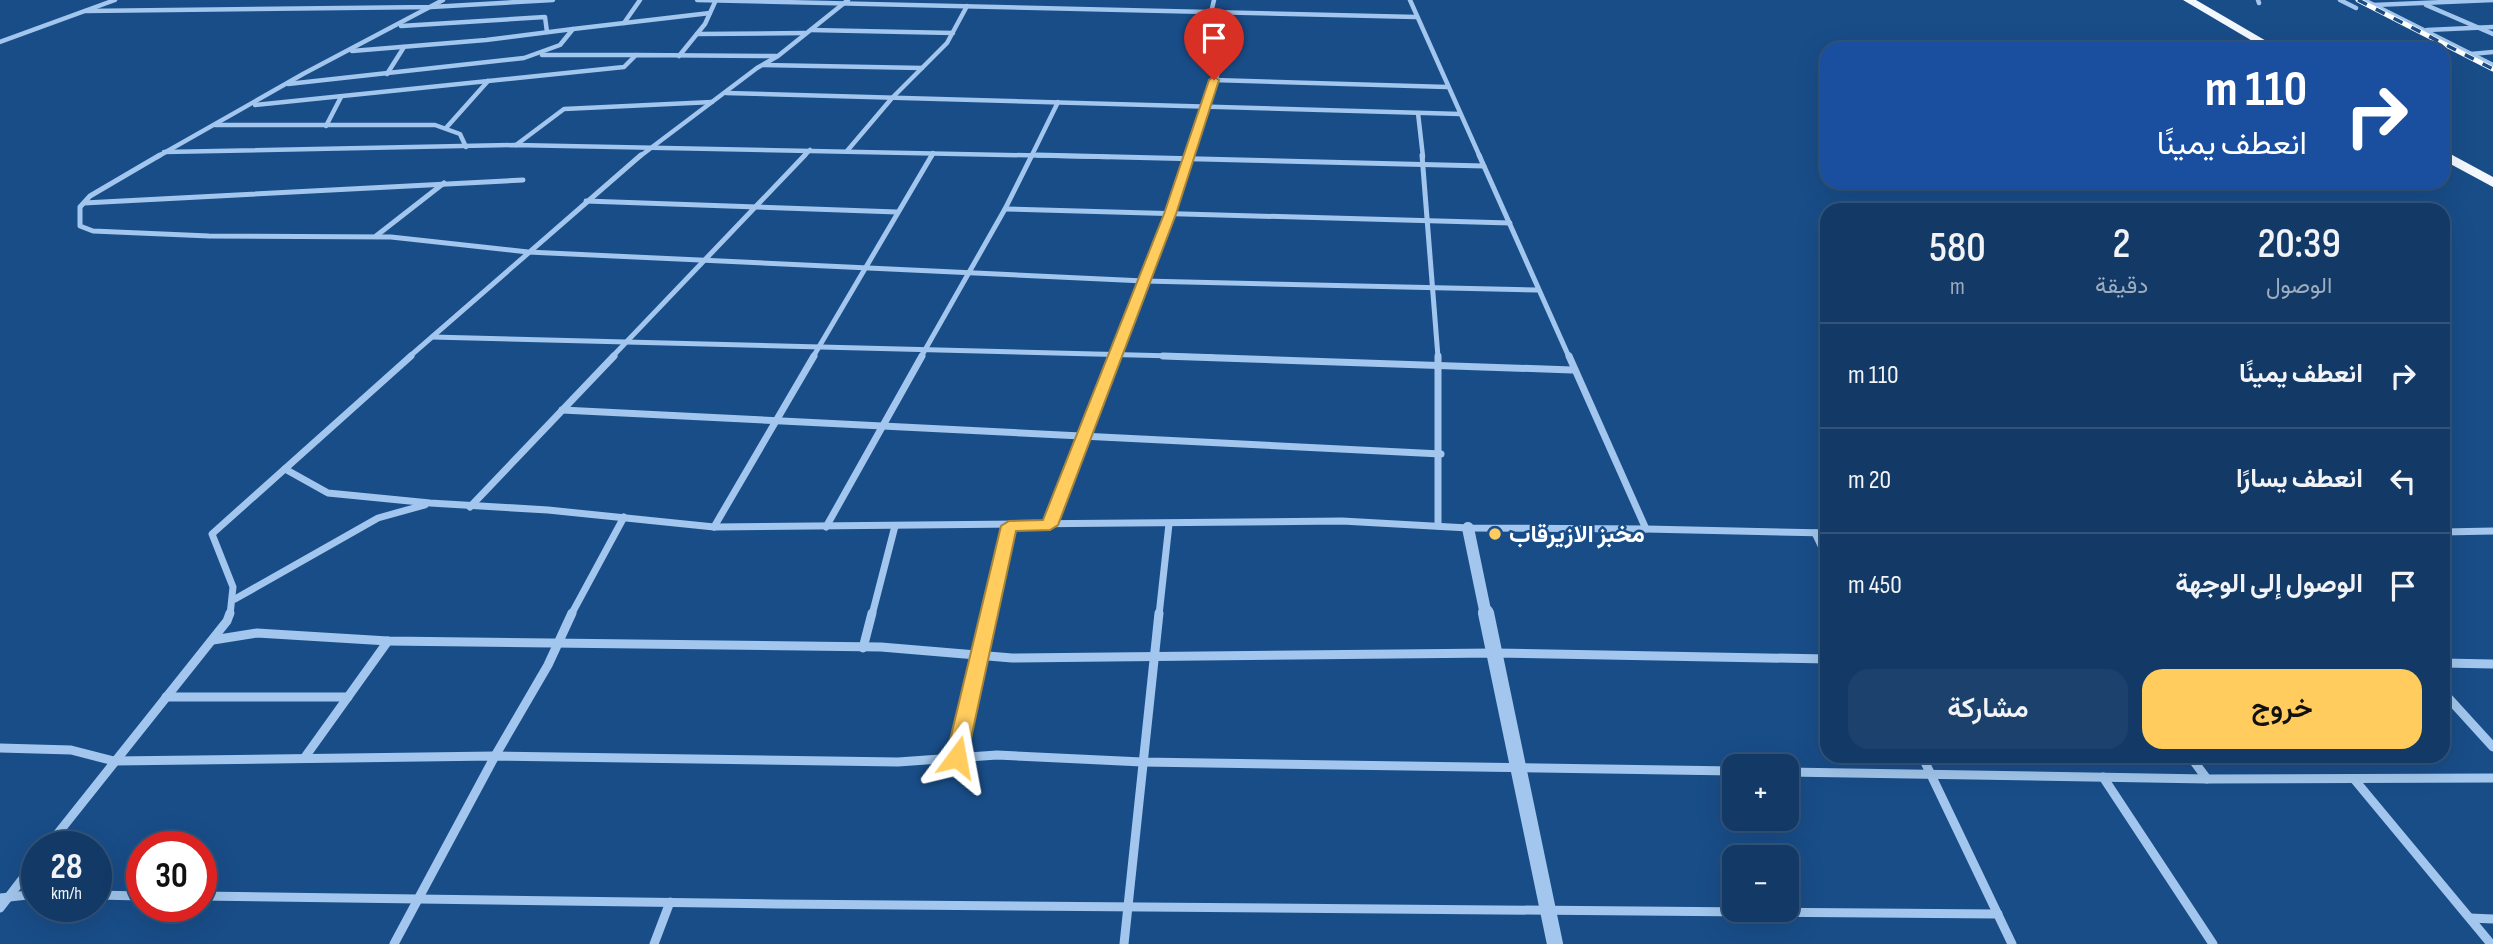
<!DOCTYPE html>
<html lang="ar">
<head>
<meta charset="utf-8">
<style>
  :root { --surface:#133a66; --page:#1c416c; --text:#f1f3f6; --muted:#9dadbf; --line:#32547a; --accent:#ffcc5d }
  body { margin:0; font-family:"Sofia Sans Condensed",Vazirmatn,sans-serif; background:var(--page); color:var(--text); direction:rtl; height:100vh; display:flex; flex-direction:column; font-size:26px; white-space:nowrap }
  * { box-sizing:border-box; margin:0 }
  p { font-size:23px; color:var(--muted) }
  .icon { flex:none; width:38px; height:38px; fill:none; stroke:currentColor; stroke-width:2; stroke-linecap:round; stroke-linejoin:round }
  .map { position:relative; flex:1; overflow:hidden; direction:ltr }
  .side { position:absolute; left:1820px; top:203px; width:630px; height:560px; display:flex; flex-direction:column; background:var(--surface); border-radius:21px; box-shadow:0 7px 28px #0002,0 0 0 2px var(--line); direction:rtl }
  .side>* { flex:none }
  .hud { position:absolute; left:1820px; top:42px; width:630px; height:147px; border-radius:21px; box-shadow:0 7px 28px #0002,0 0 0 2px var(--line); direction:rtl; background:#1a4fa0; color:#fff; overflow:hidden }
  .controls { position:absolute; left:1722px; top:754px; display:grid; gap:14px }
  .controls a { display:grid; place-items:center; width:77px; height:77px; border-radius:14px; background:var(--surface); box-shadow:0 7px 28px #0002,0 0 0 2px var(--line); font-size:35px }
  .speed { position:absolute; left:21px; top:831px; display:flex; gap:14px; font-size:35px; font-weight:700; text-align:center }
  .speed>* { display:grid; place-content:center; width:91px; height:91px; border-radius:50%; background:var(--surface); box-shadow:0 7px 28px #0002,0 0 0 2px var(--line); line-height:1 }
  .speed small { font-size:18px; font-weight:400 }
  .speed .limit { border:10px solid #d22; background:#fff; color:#111 }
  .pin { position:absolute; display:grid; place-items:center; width:60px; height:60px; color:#fff; margin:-72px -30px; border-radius:50% 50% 50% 0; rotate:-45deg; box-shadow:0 0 7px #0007 }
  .pin .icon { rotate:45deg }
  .me { position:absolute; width:77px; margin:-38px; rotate:13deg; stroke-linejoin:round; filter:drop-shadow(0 0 5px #0008) }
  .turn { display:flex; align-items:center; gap:24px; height:147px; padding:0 28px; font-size:32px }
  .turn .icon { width:91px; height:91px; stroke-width:2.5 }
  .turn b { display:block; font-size:49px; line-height:60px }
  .eta { display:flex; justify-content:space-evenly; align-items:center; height:119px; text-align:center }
  .eta b { font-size:42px; font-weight:600; line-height:49px }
  .cta { display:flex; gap:14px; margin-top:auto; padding:14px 28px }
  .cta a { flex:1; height:80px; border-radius:21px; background:var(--accent); color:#111; font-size:28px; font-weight:600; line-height:80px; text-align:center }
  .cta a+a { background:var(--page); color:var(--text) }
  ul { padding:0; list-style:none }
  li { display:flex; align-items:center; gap:21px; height:105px; padding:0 28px; border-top:2px solid var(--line) }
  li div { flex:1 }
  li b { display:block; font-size:26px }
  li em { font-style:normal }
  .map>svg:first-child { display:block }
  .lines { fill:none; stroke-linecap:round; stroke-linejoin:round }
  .minor-far3 { stroke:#a2c6ed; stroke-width:4.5 }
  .minor-far2 { stroke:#a2c6ed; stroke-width:5 }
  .minor-far1 { stroke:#a2c6ed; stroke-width:7 }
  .minor { stroke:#a2c6ed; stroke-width:9 }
  .tertiary-far1 { stroke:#a2c6ed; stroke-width:12 }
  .tertiary { stroke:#a2c6ed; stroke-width:16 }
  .trunk { fill:#f3f8ff; fill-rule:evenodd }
  .rail-casing { stroke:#fff; stroke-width:5 }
  .rail { stroke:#194d88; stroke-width:3.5; stroke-dasharray:10; stroke-linecap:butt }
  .route { fill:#ffcc5d; stroke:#a6853c; stroke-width:2 }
  .poi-dot { fill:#ffcc5d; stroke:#194d88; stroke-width:2.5 }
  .labels { text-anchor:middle; stroke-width:5; stroke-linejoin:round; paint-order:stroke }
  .poi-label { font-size:24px; font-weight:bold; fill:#fff; stroke:#194d88; text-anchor:start }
</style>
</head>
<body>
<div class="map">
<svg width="2493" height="944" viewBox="0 0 2493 944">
  <rect width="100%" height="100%" fill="#194d88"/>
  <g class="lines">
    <g class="minor-far3">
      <path d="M 697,0 L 1416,17"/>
      <path d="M 1410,0 L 1480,157"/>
      <path d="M 2258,0 L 2259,3"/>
      <path d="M 2340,0 L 2356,8"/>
      <path d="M 2364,0 L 2493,65"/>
      <path d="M 2374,5 L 2493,0"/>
      <path d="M 2426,5 L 2493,34"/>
      <path d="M 85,11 L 431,7 L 553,0"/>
      <path d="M 1211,13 L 1214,0"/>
      <path d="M 624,23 L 640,0"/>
      <path d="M 401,26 L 545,17 L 547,32"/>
      <path d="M 573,29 L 710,13"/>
      <path d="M 811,30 L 953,33"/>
      <path d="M 2427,30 L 2493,27"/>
      <path d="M 697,34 L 805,33"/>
      <path d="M 0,42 L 115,0"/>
      <path d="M 2471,54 L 2493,52"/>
      <path d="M 542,55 L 636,55"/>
      <path d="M 679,56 L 705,24 L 715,2"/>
      <path d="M 763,65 L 922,68"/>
      <path d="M 387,74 L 404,47"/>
      <path d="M 1214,80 L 1447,87"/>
      <path d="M 288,84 L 524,58 L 560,45 L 573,29 L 486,40 L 352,51"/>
      <path d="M 726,93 L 1460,114"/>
      <path d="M 255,105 L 624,67 L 636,55 L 776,56"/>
      <path d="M 1418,113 L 1423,157"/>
      <path d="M 215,125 L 435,125 L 460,134 L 466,147"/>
      <path d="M 326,126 L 341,97"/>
      <path d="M 446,128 L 488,81"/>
      <path d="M 516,145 L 564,109 L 712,102"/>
      <path d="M 847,151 L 892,98 L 947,43 L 967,6"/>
      <path d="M 164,152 L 515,145 L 1109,157"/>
      <path d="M 157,157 L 303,74 L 443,0"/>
      <path d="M 639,157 L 757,68 L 778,56 L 848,0"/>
      <path d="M 803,157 L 810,150"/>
      <path d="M 931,157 L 933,153"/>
      <path d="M 1031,157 L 1058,102"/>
      <path d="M 1190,157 L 1228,42 L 1229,13"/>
    </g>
    <g class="minor-far2">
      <path d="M 160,155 L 90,196 L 80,207 L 80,226 L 93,231 L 209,236 L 391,237 L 528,252 L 1144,281 L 1537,290"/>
      <path d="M 1037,155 L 1484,166"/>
      <path d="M 1422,155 L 1438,357"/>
      <path d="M 1479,155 L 1569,357"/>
      <path d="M 586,201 L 897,212"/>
      <path d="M 84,203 L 523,180"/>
      <path d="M 1005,209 L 1510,223"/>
      <path d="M 376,236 L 444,183"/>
      <path d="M 432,337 L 1213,357"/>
      <path d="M 409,357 L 641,155"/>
      <path d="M 612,357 L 805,155"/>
      <path d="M 813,357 L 932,155"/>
      <path d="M 921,357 L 1005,209 L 1032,155"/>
      <path d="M 1114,357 L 1191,155"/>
    </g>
    <g class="minor-far1">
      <path d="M 1163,356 L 1572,370"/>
      <path d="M 1438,356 L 1438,526"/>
      <path d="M 562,410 L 1441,454"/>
      <path d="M 285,469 L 328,493 L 430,503 L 548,510 L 714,527 L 1342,521 L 1468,528 L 1646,529 L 1569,356"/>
      <path d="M 470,507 L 614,356"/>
      <path d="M 1050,525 L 1115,356"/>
      <path d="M 714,527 L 814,356"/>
      <path d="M 826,527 L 922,356"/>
      <path d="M 1646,529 L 1827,533"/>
      <path d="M 2443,532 L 2493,531"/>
      <path d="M 1815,533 L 1827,558"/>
      <path d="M 235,599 L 378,518 L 425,505"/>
      <path d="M 230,615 L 233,587 L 212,534 L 411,356"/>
      <path d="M 571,615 L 624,517"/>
      <path d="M 872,615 L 895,526"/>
      <path d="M 989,615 L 1009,526"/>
      <path d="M 1159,615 L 1169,524"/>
    </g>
    <g class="minor">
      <path d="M 213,640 L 257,633 L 388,641 L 881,647 L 1012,658 L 1494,653 L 1827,659"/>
      <path d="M 863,648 L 872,613"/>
      <path d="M 2443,663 L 2493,664"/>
      <path d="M 2443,692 L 2493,747"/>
      <path d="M 166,697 L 348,697"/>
      <path d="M 0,748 L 71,750 L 114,761 L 495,756 L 898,762 L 997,755 L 1142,762 L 1734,771"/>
      <path d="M 1922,756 L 2012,944"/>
      <path d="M 2190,756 L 2207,779"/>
      <path d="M 305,757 L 388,641"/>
      <path d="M 957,757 L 989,613"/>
      <path d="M 1787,772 L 2207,779 L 2493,778"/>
      <path d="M 2103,777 L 2213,944"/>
      <path d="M 2354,779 L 2491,944"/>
      <path d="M 47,847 L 227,621 L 230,613"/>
      <path d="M 96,895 L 142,896"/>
      <path d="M 201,896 L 777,904 L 1998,914"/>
      <path d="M 0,898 L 37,894"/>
      <path d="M 0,908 L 37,860"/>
      <path d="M 2470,918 L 2493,919"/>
      <path d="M 394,944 L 495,756 L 548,665 L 572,613"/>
      <path d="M 654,944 L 670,902"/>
      <path d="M 1124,944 L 1159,613"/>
    </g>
    <path class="tertiary-far1" d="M 1468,528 L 1486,615"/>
    <path class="tertiary" d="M 1486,613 L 1555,944"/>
    <g class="trunk">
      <path d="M 2183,0 L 2196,0 L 2280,49 L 2266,49 Z"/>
      <path d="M 2443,150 L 2493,177 L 2493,187 L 2443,160 Z"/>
    </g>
    <g class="rail-casing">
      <path id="rail" d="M 2358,0 L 2493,69"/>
    </g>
    <use href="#rail" class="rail"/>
  </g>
  <path class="route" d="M 1214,77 L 1219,80 L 1176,214 L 1058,525 L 1050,530 L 1016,531 L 967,757 L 964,763 L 957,765 L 949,763 L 946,757 L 1001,526 L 1009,521 L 1043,520 L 1164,214 L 1209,80 Z"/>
  <circle class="poi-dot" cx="1495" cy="534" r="7"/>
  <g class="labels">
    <g class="poi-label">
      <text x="1509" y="542">مخبز الازيرقاب</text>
    </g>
  </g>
</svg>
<div class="controls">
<a>+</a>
<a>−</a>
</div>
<div class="speed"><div>28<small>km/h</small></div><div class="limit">30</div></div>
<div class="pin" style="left:1214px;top:80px;background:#d93025"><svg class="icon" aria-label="arrive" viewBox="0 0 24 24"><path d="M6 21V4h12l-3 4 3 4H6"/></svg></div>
<svg class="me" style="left:957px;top:757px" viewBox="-20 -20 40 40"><path d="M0-17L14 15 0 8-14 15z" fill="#ffcc5d" stroke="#fff" stroke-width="4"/></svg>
<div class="hud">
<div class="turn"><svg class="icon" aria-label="right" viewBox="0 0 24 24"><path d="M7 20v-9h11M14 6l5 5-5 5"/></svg><div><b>110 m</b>انعطف يمينًا</div></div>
</div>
<section class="side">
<div class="eta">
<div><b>20:39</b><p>الوصول</p></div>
<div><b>2</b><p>دقيقة</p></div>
<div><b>580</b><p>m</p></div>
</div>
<ul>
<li><svg class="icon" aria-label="right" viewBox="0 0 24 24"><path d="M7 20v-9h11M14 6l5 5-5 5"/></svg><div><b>انعطف يمينًا</b></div><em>110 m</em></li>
<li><svg class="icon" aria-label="left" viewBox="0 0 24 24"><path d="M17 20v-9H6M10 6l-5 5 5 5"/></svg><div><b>انعطف يسارًا</b></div><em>20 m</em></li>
<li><svg class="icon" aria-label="arrive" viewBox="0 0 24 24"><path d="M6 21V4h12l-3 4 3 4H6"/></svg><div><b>الوصول إلى الوجهة</b></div><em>450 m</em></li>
</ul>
<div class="cta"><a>خروج</a><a>مشاركة</a></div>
</section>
</div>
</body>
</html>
